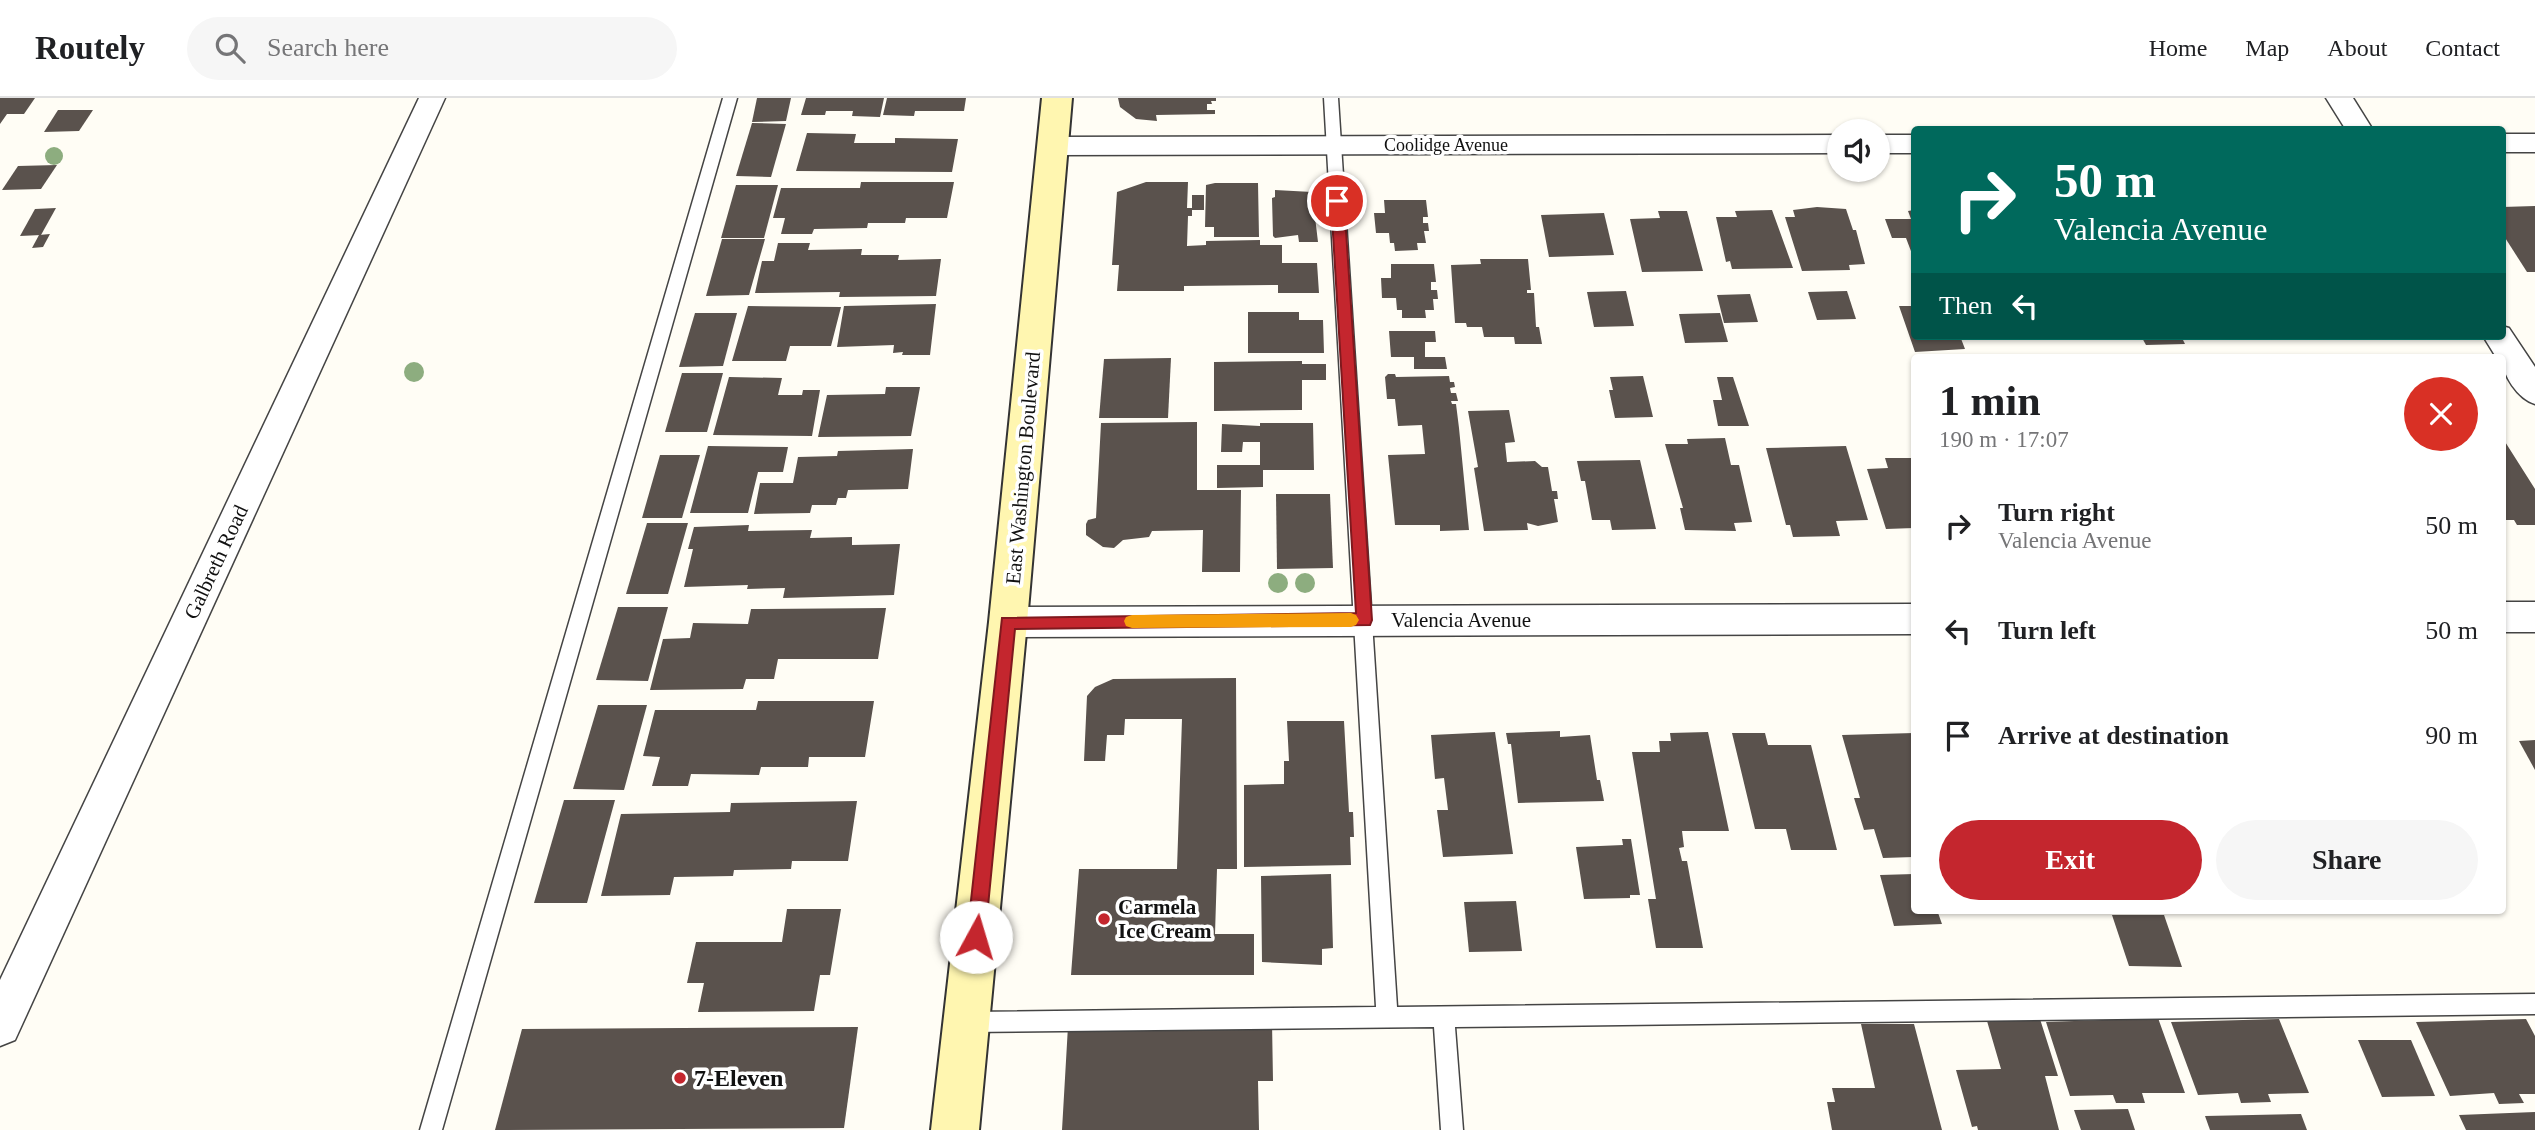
<!DOCTYPE html>
<html lang="en">
<head>
<meta charset="utf-8">
<style>
  :root { --surface:#fff; --page:#f6f6f6; --text:#202124; --muted:#757577; --line:#e0e0e0; --accent:#c4262e }
  body { margin:0; font-family:"Times New Roman",serif; background:var(--page); color:var(--text); height:100vh; display:flex; flex-direction:column; font-size:26px; white-space:nowrap }
  * { box-sizing:border-box; margin:0 }
  p { font-size:23px; color:var(--muted) }
  .icon { flex:none; width:38px; height:38px; fill:none; stroke:currentColor; stroke-width:2; stroke-linecap:round; stroke-linejoin:round }
  .map { position:relative; flex:1; overflow:hidden }
  .details { position:absolute; left:1911px; top:256px; width:595px; height:560px; display:flex; flex-direction:column; background:var(--surface); border-radius:7px; box-shadow:0 2px 5px #0004 }
  .details>* { flex:none }
  .top-card { position:absolute; left:1911px; top:28px; width:595px; height:214px; border-radius:7px; box-shadow:0 2px 5px #0004; background:#00695c; color:#fff; overflow:hidden }
  .fabs { position:absolute; left:1827px; top:21px; display:grid; gap:14px }
  .fabs a { display:grid; place-items:center; width:63px; height:63px; border-radius:50%; background:var(--surface); box-shadow:0 2px 5px #0004; font-size:35px }
  .pin { position:absolute; display:grid; place-items:center; width:60px; height:60px; color:#fff; margin:-30px; border:4px solid #fff; border-radius:50%; box-shadow:0 2px 7px #0007 }
  .me { position:absolute; width:77px; margin:-38px; rotate:6deg; stroke-linejoin:round; filter:drop-shadow(0 0 5px #0008) }
  .turn { display:flex; align-items:center; gap:24px; height:147px; padding:0 28px; font-size:32px }
  .turn .icon { width:91px; height:91px; stroke-width:2.5 }
  .turn b { display:block; font-size:49px; line-height:60px }
  .then { display:flex; align-items:center; height:66px; padding:0 28px; background:#0003; gap:14px; font-size:26px }
  .round { display:grid; place-items:center; flex:none; width:74px; height:74px; border-radius:37px; background:var(--page) }
  .head { display:flex; align-items:center; justify-content:space-between; height:119px; padding:0 28px }
  h1 { font-size:42px; font-weight:700; line-height:52px }
  .cta { display:flex; gap:14px; margin-top:auto; padding:14px 28px }
  .cta a { flex:1; height:80px; border-radius:42px; background:var(--accent); color:#fff; font-size:28px; font-weight:700; line-height:80px; text-align:center }
  .cta a+a { background:var(--page); color:var(--text) }
  ul { padding:0; list-style:none }
  li { display:flex; align-items:center; gap:21px; height:105px; padding:0 28px }
  li div { flex:1 }
  li b { display:block; font-size:26px }
  li em { font-style:normal }
  header { display:flex; align-items:center; gap:42px; box-sizing:border-box; height:98px; padding:0 35px; background:var(--surface); border-bottom:2px solid var(--line) }
  header strong { font-size:33px }
  nav { display:flex; gap:38px; margin-inline-start:auto; font-size:24px }
  .search { width:490px; height:63px; background:var(--page); display:flex; align-items:center; gap:18px; box-sizing:border-box; padding:0 24px; border-radius:38px; color:var(--muted); font-size:26px }
  .map>svg:first-child { display:block }
  .building { fill:#5a524d }
  .lines { fill:none; stroke-linecap:round; stroke-linejoin:round }
  .lane-casing { stroke:#444; stroke-width:3 }
  .street-casing { stroke:#444; stroke-width:3 }
  .secondary-casing { stroke:#333; stroke-width:4 }
  .lane { fill:#fff; fill-rule:evenodd }
  .street { fill:#fff; fill-rule:evenodd }
  .secondary { fill:#fff6b0; fill-rule:evenodd }
  .tree { fill:#8dad7f }
  .route { fill:#c4262e; stroke:#7f191e; stroke-width:2 }
  .slow { fill:#f59e0b }
  .poi-dot { fill:#c4262e; stroke:#fff; stroke-width:2.5 }
  .labels { text-anchor:middle; stroke-width:7; stroke-linejoin:round; paint-order:stroke }
  .far-street-label { font-size:18px; fill:#111; stroke:#fff }
  .street-label { font-size:21px; fill:#111; stroke:#fff }
  .poi-label { font-size:21px; font-weight:bold; fill:#111; stroke:#fff; text-anchor:start }
  .near-poi-label { font-size:24px; font-weight:bold; fill:#111; stroke:#fff; text-anchor:start }
</style>
</head>
<body>
<header>
<strong>Routely</strong>
<div class="search"><svg class="icon" aria-label="search" viewBox="0 0 24 24"><circle cx="10" cy="10" r="6"/><path d="M15 15l6 6"/></svg>Search here</div>
<nav><a>Home</a><a>Map</a><a>About</a><a>Contact</a></nav>
</header>
<div class="map">
<svg width="2535" height="1032" viewBox="0 0 2535 1032">
  <rect width="100%" height="100%" fill="#fffdf5"/>
  <g class="building">
    <path d="M 0,0 L 35,0 L 24,16 L 7,16 L 0,26 Z"/>
    <path d="M 757,0 L 791,0 L 786,23 L 752,24 Z"/>
    <path d="M 806,0 L 884,0 L 880,19 L 852,18 L 853,13 L 826,13 L 825,17 L 801,17 Z"/>
    <path d="M 887,0 L 966,0 L 964,13 L 915,13 L 914,18 L 883,17 Z"/>
    <path d="M 1118,0 L 1216,0 L 1216,3 L 1211,3 L 1212,6 L 1207,6 L 1207,12 L 1215,12 L 1215,16 L 1156,17 L 1157,23 L 1136,21 L 1120,9 Z"/>
    <path d="M 58,12 L 93,12 L 79,33 L 44,34 Z"/>
    <path d="M 752,25 L 786,26 L 771,79 L 736,78 Z"/>
    <path d="M 807,35 L 856,36 L 854,45 L 895,45 L 895,40 L 958,41 L 952,74 L 796,73 Z"/>
    <path d="M 57,67 L 41,91 L 2,92 L 18,68 Z"/>
    <path d="M 861,84 L 954,84 L 947,120 L 906,120 L 905,125 L 868,125 L 867,130 L 814,131 L 812,136 L 781,136 L 785,120 L 773,120 L 781,90 L 860,90 Z"/>
    <path d="M 1146,84 L 1188,84 L 1187,110 L 1192,110 L 1192,97 L 1204,97 L 1204,112 L 1192,112 L 1192,118 L 1188,118 L 1187,148 L 1206,147 L 1206,143 L 1260,142 L 1260,147 L 1282,147 L 1282,165 L 1317,165 L 1319,195 L 1278,195 L 1278,187 L 1184,188 L 1184,193 L 1117,193 L 1119,167 L 1112,167 L 1117,94 Z"/>
    <path d="M 1215,85 L 1258,85 L 1259,139 L 1214,139 L 1214,129 L 1205,129 L 1206,87 Z"/>
    <path d="M 736,87 L 778,87 L 764,140 L 721,140 Z"/>
    <path d="M 1275,92 L 1312,94 L 1318,144 L 1299,144 L 1298,137 L 1275,140 L 1273,138 L 1272,100 L 1275,99 Z"/>
    <path d="M 1384,102 L 1426,102 L 1428,119 L 1423,119 L 1423,125 L 1428,125 L 1429,133 L 1424,133 L 1426,145 L 1417,145 L 1418,152 L 1395,153 L 1394,145 L 1390,145 L 1389,135 L 1376,135 L 1374,115 L 1385,115 Z"/>
    <path d="M 2535,108 L 2535,174 L 2527,174 L 2502,135 L 2502,109 Z"/>
    <path d="M 1817,109 L 1846,111 L 1853,132 L 1856,132 L 1865,166 L 1849,167 L 1850,172 L 1802,173 L 1785,119 L 1795,119 L 1793,112 Z"/>
    <path d="M 56,110 L 41,137 L 20,138 L 35,111 Z"/>
    <path d="M 1772,112 L 1793,170 L 1732,171 L 1730,163 L 1726,164 L 1716,119 L 1737,119 L 1735,113 Z"/>
    <path d="M 1914,112 L 1914,161 L 1906,140 L 1892,140 L 1885,121 L 1911,121 L 1908,113 Z"/>
    <path d="M 1658,113 L 1687,113 L 1703,173 L 1642,174 L 1630,121 L 1660,120 Z"/>
    <path d="M 1604,115 L 1614,157 L 1549,159 L 1541,117 Z"/>
    <path d="M 50,136 L 43,149 L 32,150 L 39,137 Z"/>
    <path d="M 722,141 L 765,141 L 749,197 L 706,198 Z"/>
    <path d="M 778,145 L 810,145 L 808,152 L 862,151 L 861,157 L 899,157 L 898,162 L 941,161 L 936,198 L 839,199 L 840,194 L 755,195 L 762,163 L 774,163 Z"/>
    <path d="M 1480,161 L 1528,161 L 1531,192 L 1527,192 L 1527,195 L 1534,195 L 1536,229 L 1539,229 L 1542,246 L 1515,246 L 1514,239 L 1484,239 L 1482,229 L 1467,229 L 1466,225 L 1455,225 L 1451,167 L 1481,166 Z"/>
    <path d="M 1391,166 L 1434,166 L 1436,184 L 1431,184 L 1431,192 L 1437,192 L 1438,201 L 1433,201 L 1434,212 L 1425,212 L 1426,220 L 1402,220 L 1402,212 L 1397,212 L 1396,200 L 1382,200 L 1381,180 L 1391,180 Z"/>
    <path d="M 1626,193 L 1634,228 L 1594,229 L 1587,194 Z"/>
    <path d="M 1847,193 L 1856,221 L 1817,222 L 1808,194 Z"/>
    <path d="M 1750,196 L 1758,224 L 1724,225 L 1717,197 Z"/>
    <path d="M 936,206 L 930,257 L 902,257 L 903,254 L 893,255 L 894,247 L 837,249 L 844,208 Z"/>
    <path d="M 748,208 L 841,209 L 831,248 L 790,248 L 786,263 L 732,263 Z"/>
    <path d="M 1899,208 L 1914,208 L 1914,238 L 1960,238 L 1965,251 L 1915,254 Z"/>
    <path d="M 1248,214 L 1299,214 L 1299,222 L 1323,222 L 1324,255 L 1248,255 Z"/>
    <path d="M 695,215 L 737,215 L 723,268 L 679,269 Z"/>
    <path d="M 1720,215 L 1728,244 L 1685,245 L 1679,216 Z"/>
    <path d="M 1389,233 L 1435,233 L 1436,244 L 1425,244 L 1425,259 L 1445,259 L 1447,271 L 1414,271 L 1414,259 L 1391,259 Z"/>
    <path d="M 2141,238 L 2181,238 L 2185,246 L 2146,247 Z"/>
    <path d="M 1171,260 L 1168,320 L 1099,320 L 1104,261 Z"/>
    <path d="M 1302,263 L 1302,266 L 1326,266 L 1326,282 L 1302,282 L 1302,312 L 1214,313 L 1214,264 Z"/>
    <path d="M 682,275 L 723,275 L 707,334 L 665,334 Z"/>
    <path d="M 1388,276 L 1395,276 L 1396,279 L 1449,278 L 1450,284 L 1454,284 L 1455,289 L 1450,290 L 1451,295 L 1456,295 L 1458,303 L 1451,303 L 1452,306 L 1456,306 L 1459,330 L 1469,432 L 1440,433 L 1440,427 L 1395,427 L 1388,357 L 1425,356 L 1422,327 L 1398,328 L 1395,301 L 1387,301 L 1385,279 Z"/>
    <path d="M 1643,278 L 1653,319 L 1615,320 L 1609,292 L 1613,292 L 1610,279 Z"/>
    <path d="M 729,279 L 782,280 L 778,297 L 802,297 L 803,292 L 820,292 L 812,338 L 713,337 Z"/>
    <path d="M 1717,279 L 1733,279 L 1749,328 L 1718,328 L 1713,302 L 1722,302 Z"/>
    <path d="M 886,289 L 920,289 L 911,338 L 818,339 L 827,297 L 885,296 Z"/>
    <path d="M 1509,312 L 1515,344 L 1505,345 L 1507,364 L 1535,363 L 1542,369 L 1548,369 L 1552,393 L 1557,393 L 1558,401 L 1554,401 L 1558,424 L 1538,428 L 1527,425 L 1528,432 L 1484,433 L 1474,370 L 1478,369 L 1468,313 Z"/>
    <path d="M 1197,324 L 1197,392 L 1241,392 L 1240,474 L 1202,474 L 1203,432 L 1152,433 L 1149,439 L 1123,442 L 1114,450 L 1103,449 L 1086,437 L 1086,426 L 1088,422 L 1096,420 L 1101,325 Z"/>
    <path d="M 1260,325 L 1313,325 L 1314,372 L 1263,372 L 1263,389 L 1217,390 L 1217,367 L 1260,367 L 1260,344 L 1243,344 L 1242,354 L 1221,354 L 1222,326 L 1260,328 Z"/>
    <path d="M 2502,339 L 2535,391 L 2535,427 L 2517,427 L 2514,422 L 2502,422 Z"/>
    <path d="M 1725,340 L 1731,367 L 1739,367 L 1752,424 L 1734,425 L 1736,433 L 1685,432 L 1680,410 L 1683,410 L 1665,346 L 1688,346 L 1687,341 Z"/>
    <path d="M 708,348 L 788,349 L 783,374 L 758,374 L 748,415 L 690,415 Z"/>
    <path d="M 1846,348 L 1868,422 L 1836,423 L 1840,438 L 1793,439 L 1790,427 L 1786,427 L 1766,350 Z"/>
    <path d="M 913,351 L 908,391 L 848,392 L 846,400 L 838,400 L 836,407 L 812,407 L 810,415 L 754,416 L 760,385 L 793,385 L 798,359 L 837,358 L 838,353 Z"/>
    <path d="M 660,357 L 700,357 L 682,420 L 642,420 Z"/>
    <path d="M 1885,360 L 1911,360 L 1914,370 L 1914,430 L 1886,431 L 1867,371 L 1888,370 Z"/>
    <path d="M 1640,362 L 1656,431 L 1612,432 L 1610,422 L 1592,422 L 1585,383 L 1581,383 L 1577,363 Z"/>
    <path d="M 1276,396 L 1330,396 L 1333,470 L 1277,471 Z"/>
    <path d="M 647,425 L 688,425 L 668,496 L 626,496 Z"/>
    <path d="M 749,427 L 748,433 L 812,432 L 810,440 L 852,439 L 852,447 L 900,446 L 894,497 L 783,500 L 785,490 L 747,491 L 748,487 L 684,489 L 693,451 L 688,451 L 694,429 Z"/>
    <path d="M 618,509 L 668,509 L 648,583 L 596,582 Z"/>
    <path d="M 886,510 L 878,561 L 778,561 L 774,581 L 746,581 L 743,591 L 650,592 L 663,541 L 690,540 L 693,525 L 748,526 L 751,511 Z"/>
    <path d="M 1236,580 L 1237,771 L 1217,771 L 1215,836 L 1254,836 L 1254,877 L 1071,877 L 1079,771 L 1177,771 L 1182,621 L 1125,621 L 1124,637 L 1107,637 L 1105,663 L 1084,663 L 1087,598 L 1095,589 L 1113,581 Z"/>
    <path d="M 758,603 L 874,603 L 865,659 L 809,659 L 808,669 L 761,669 L 759,677 L 691,676 L 688,688 L 652,688 L 660,659 L 643,658 L 655,612 L 756,612 Z"/>
    <path d="M 598,607 L 647,607 L 624,692 L 573,691 Z"/>
    <path d="M 1287,623 L 1344,623 L 1349,714 L 1353,714 L 1354,739 L 1350,739 L 1351,767 L 1244,769 L 1244,687 L 1284,686 L 1284,663 L 1289,663 Z"/>
    <path d="M 1560,633 L 1560,639 L 1590,637 L 1597,682 L 1600,682 L 1604,703 L 1518,705 L 1511,646 L 1508,646 L 1506,635 Z"/>
    <path d="M 1495,634 L 1513,756 L 1443,759 L 1437,712 L 1448,712 L 1444,680 L 1435,681 L 1431,637 Z"/>
    <path d="M 1708,634 L 1729,733 L 1682,733 L 1684,749 L 1679,750 L 1682,763 L 1687,763 L 1703,850 L 1656,850 L 1648,801 L 1656,801 L 1632,654 L 1660,654 L 1659,643 L 1671,643 L 1670,635 Z"/>
    <path d="M 1732,635 L 1765,635 L 1768,647 L 1811,647 L 1837,752 L 1791,752 L 1786,731 L 1755,731 Z"/>
    <path d="M 1914,635 L 1914,759 L 1883,760 L 1874,731 L 1864,732 L 1854,700 L 1860,700 L 1842,637 Z"/>
    <path d="M 2535,642 L 2535,672 L 2519,643 Z"/>
    <path d="M 564,702 L 615,702 L 587,805 L 534,805 Z"/>
    <path d="M 857,703 L 848,763 L 792,763 L 791,771 L 734,772 L 733,778 L 674,779 L 670,797 L 601,798 L 621,716 L 730,714 L 731,705 Z"/>
    <path d="M 1622,741 L 1631,741 L 1640,797 L 1630,797 L 1630,800 L 1584,801 L 1576,749 L 1623,747 Z"/>
    <path d="M 1331,776 L 1333,850 L 1322,851 L 1322,867 L 1262,864 L 1261,778 Z"/>
    <path d="M 1914,776 L 1914,812 L 1937,812 L 1942,826 L 1894,828 L 1880,777 Z"/>
    <path d="M 1516,803 L 1522,853 L 1469,854 L 1464,804 Z"/>
    <path d="M 787,811 L 841,811 L 830,877 L 820,877 L 814,913 L 698,914 L 704,885 L 687,885 L 696,844 L 782,844 Z"/>
    <path d="M 2112,817 L 2164,817 L 2182,869 L 2129,868 Z"/>
    <path d="M 2158,920 L 2185,995 L 2142,995 L 2145,1005 L 2116,1005 L 2113,997 L 2070,998 L 2046,924 Z"/>
    <path d="M 2040,921 L 2058,978 L 2045,978 L 2059,1032 L 1978,1032 L 1977,1028 L 1972,1029 L 1956,972 L 2001,971 L 1987,923 Z"/>
    <path d="M 2279,921 L 2309,995 L 2268,996 L 2271,1004 L 2241,1005 L 2238,995 L 2198,997 L 2171,924 Z"/>
    <path d="M 2526,921 L 2535,938 L 2535,996 L 2519,996 L 2524,1005 L 2499,1006 L 2494,995 L 2450,998 L 2416,924 Z"/>
    <path d="M 1272,924 L 1273,983 L 1258,983 L 1259,1032 L 1062,1032 L 1068,928 Z"/>
    <path d="M 1861,926 L 1914,926 L 1942,1032 L 1832,1032 L 1827,1004 L 1835,1004 L 1832,990 L 1875,990 Z"/>
    <path d="M 858,929 L 844,1030 L 495,1032 L 522,931 Z"/>
    <path d="M 2358,942 L 2411,942 L 2435,998 L 2382,999 Z"/>
    <path d="M 2128,1011 L 2135,1032 L 2081,1032 L 2074,1012 Z"/>
    <path d="M 2535,1014 L 2535,1032 L 2466,1032 L 2459,1017 Z"/>
    <path d="M 2301,1016 L 2307,1032 L 2210,1032 L 2205,1018 Z"/>
  </g>
  <g class="lines">
    <g class="lane-casing">
      <g id="lane">
        <path d="M 723,0 L 737,0 L 442,1032 L 420,1032 Z"/>
        <path d="M 1324,0 L 1338,0 L 1397,909 L 2535,896 L 2535,916 L 1455,929 L 1463,1032 L 1441,1032 L 1434,929 L 967,934 L 960,931 L 957,924 L 960,917 L 967,914 L 1376,909 Z"/>
      </g>
    </g>
    <g class="street-casing">
      <g id="street">
        <path d="M 419,0 L 445,0 L 15,942 L 0,948 L 0,882 Z"/>
        <path d="M 2326,0 L 2353,0 L 2373,32 L 2346,32 Z"/>
        <rect x="2502" y="36" width="33" height="18"/>
        <path d="M 1839,37 L 1839,55 L 1053,57 L 1043,55 L 1039,48 L 1043,41 L 1053,39 Z"/>
        <rect x="1878" y="37" width="36" height="18"/>
        <path d="M 2502,228 L 2509,230 L 2535,269 L 2535,306 C 2518,301 2502,277 2502,259 L 2496,259 L 2483,238 L 2502,238 Z"/>
        <rect x="2502" y="504" width="33" height="30"/>
        <path d="M 1914,506 L 1914,536 L 1008,539 L 996,535 L 990,524 L 996,513 L 1008,509 Z"/>
      </g>
    </g>
    <g class="secondary-casing">
      <path id="secondary" d="M 1042,0 L 1072,0 L 1027,524 L 979,1032 L 931,1032 L 989,524 Z"/>
    </g>
    <use href="#lane" class="lane"/>
    <use href="#street" class="street"/>
    <use href="#secondary" class="secondary"/>
  </g>
  <g class="tree">
    <circle cx="54" cy="58" r="9"/>
    <circle cx="414" cy="274" r="10"/>
    <circle cx="1278" cy="485" r="10"/>
    <circle cx="1305" cy="485" r="10"/>
  </g>
  <path class="route" d="M 1337,99 L 1344,103 L 1372,522 L 1370,527 L 1015,531 L 985,839 L 982,845 L 976,848 L 969,845 L 967,839 L 1002,520 L 1356,515 L 1331,103 Z"/>
  <path class="slow" d="M 1351,515 L 1356,517 L 1359,522 L 1356,527 L 1351,529 L 1132,530 L 1126,528 L 1124,523 L 1126,519 L 1132,517 Z"/>
  <g class="poi-dot">
    <circle cx="1104" cy="821" r="7"/>
    <circle cx="680" cy="980" r="7"/>
  </g>
  <g class="labels">
    <g class="far-street-label">
      <text x="1446" y="53">Coolidge Avenue</text>
    </g>
    <g class="street-label">
      <text transform="translate(1023 370) rotate(-85)" y="7">East Washington Boulevard</text>
      <text transform="translate(216 464) rotate(-65)" y="7">Galbreth Road</text>
      <text x="1461" y="529">Valencia Avenue</text>
    </g>
    <g class="poi-label">
      <text x="1118" y="816">Carmela<tspan x="1118" dy="24">Ice Cream</tspan></text>
    </g>
    <g class="near-poi-label">
      <text x="694" y="988">7-Eleven</text>
    </g>
  </g>
</svg>
<div class="fabs">
<a><svg class="icon" aria-label="sound" viewBox="0 0 24 24"><path d="M4 9h4l5-4v14l-5-4H4zM17 9q2 3 0 6"/></svg></a>
</div>
<div class="pin" style="left:1337px;top:103px;background:#d93025"><svg class="icon" aria-label="arrive" viewBox="0 0 24 24"><path d="M6 21V4h12l-3 4 3 4H6"/></svg></div>
<svg class="me" style="left:976px;top:839px" viewBox="-20 -20 40 40"><circle r="19" fill="#fff"/><path d="M0-13L10 11 0 6-10 11z" fill="#c4262e"/></svg>
<div class="top-card">
<div class="turn"><svg class="icon" aria-label="right" viewBox="0 0 24 24"><path d="M7 20v-9h11M14 6l5 5-5 5"/></svg><div><b>50 m</b>Valencia Avenue</div></div>
<div class="then">Then<svg class="icon" aria-label="left" viewBox="0 0 24 24"><path d="M17 20v-9H6M10 6l-5 5 5 5"/></svg></div>
</div>
<section class="details">
<div class="head"><div><h1>1 min</h1><p>190 m · 17:07</p></div><a class="round" style="background:#d93025;color:#fff"><svg class="icon" aria-label="close" viewBox="0 0 24 24"><path d="M6 6l12 12M18 6L6 18"/></svg></a></div>
<ul>
<li><svg class="icon" aria-label="right" viewBox="0 0 24 24"><path d="M7 20v-9h11M14 6l5 5-5 5"/></svg><div><b>Turn right</b><p>Valencia Avenue</p></div><em>50 m</em></li>
<li><svg class="icon" aria-label="left" viewBox="0 0 24 24"><path d="M17 20v-9H6M10 6l-5 5 5 5"/></svg><div><b>Turn left</b></div><em>50 m</em></li>
<li><svg class="icon" aria-label="arrive" viewBox="0 0 24 24"><path d="M6 21V4h12l-3 4 3 4H6"/></svg><div><b>Arrive at destination</b></div><em>90 m</em></li>
</ul>
<div class="cta"><a>Exit</a><a>Share</a></div>
</section>
</div>
</body>
</html>
